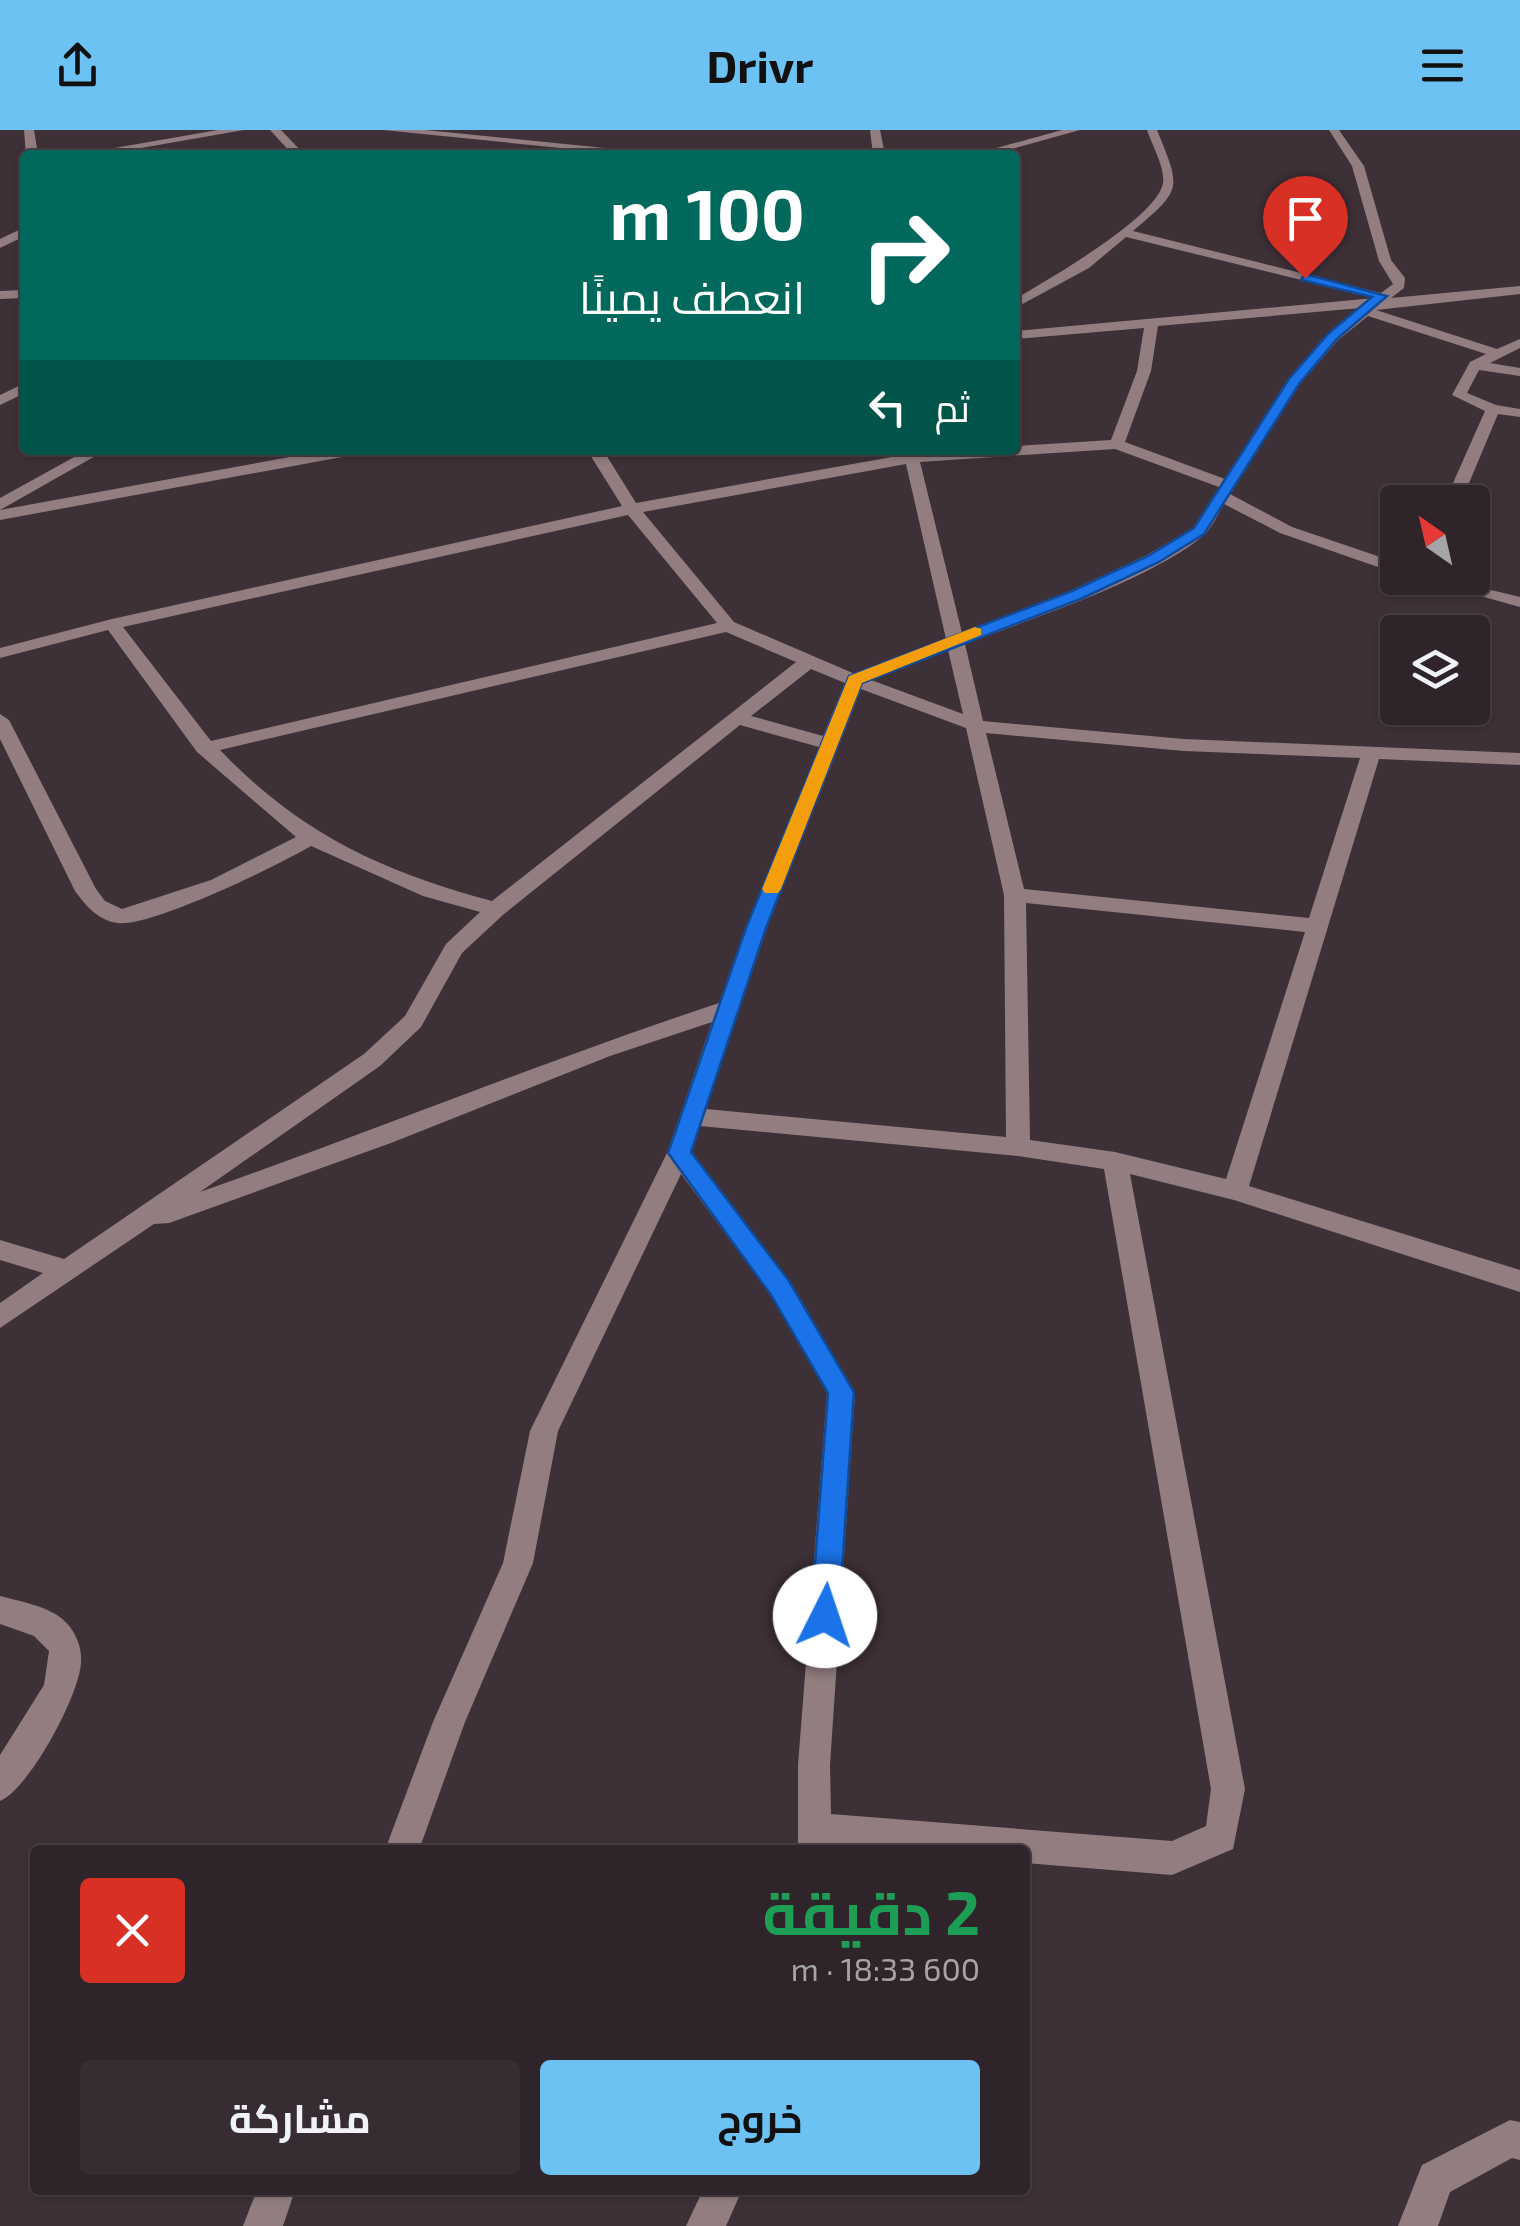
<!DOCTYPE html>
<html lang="ar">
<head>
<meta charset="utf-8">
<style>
  :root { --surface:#2e2429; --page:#362c31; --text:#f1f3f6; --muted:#a7a4a8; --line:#494146; --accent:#6cc2f3 }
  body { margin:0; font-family:"Exo 2",Cairo,sans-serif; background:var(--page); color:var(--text); direction:rtl; height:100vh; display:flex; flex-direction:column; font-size:38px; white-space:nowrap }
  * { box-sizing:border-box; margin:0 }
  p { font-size:32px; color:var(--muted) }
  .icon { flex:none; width:55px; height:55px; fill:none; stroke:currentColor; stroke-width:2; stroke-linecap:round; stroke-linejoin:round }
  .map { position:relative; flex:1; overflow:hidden; direction:ltr }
  .details { position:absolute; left:30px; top:1715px; width:1000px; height:350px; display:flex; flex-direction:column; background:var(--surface); border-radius:10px; box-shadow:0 2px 8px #0004,0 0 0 2px var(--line); direction:rtl }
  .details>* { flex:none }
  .hud { position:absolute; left:20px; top:20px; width:1000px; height:305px; border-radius:10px; box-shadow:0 2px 8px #0004,0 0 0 2px var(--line); direction:rtl; background:#00695c; color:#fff; overflow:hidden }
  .needle { width:65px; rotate:326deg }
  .fabs { position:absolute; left:1380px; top:355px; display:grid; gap:20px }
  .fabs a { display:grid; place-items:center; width:110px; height:110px; border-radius:10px; background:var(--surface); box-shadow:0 2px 8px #0004,0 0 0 2px var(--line); font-size:50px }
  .pin { position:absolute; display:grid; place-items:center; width:85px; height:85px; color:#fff; margin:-102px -42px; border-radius:50% 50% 50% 0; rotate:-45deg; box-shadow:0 0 10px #0007 }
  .pin .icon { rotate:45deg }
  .me { position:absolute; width:110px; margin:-55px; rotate:4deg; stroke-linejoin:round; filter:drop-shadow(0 0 8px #0008) }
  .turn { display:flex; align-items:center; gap:35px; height:210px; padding:0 50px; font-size:45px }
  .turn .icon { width:130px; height:130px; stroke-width:2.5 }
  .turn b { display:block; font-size:70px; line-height:85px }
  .then { display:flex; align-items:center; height:95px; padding:0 50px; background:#0003; gap:20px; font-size:38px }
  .round { display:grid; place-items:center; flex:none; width:105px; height:105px; border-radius:10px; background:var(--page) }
  .overview { display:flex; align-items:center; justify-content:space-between; height:170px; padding:0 50px }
  h1 { font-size:60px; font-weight:700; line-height:75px; color:#1e9e55 }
  .cta { display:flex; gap:20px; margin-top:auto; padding:20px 50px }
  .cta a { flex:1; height:115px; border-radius:10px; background:var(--accent); color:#111; font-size:40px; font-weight:700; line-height:115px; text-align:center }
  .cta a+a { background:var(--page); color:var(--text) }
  header { display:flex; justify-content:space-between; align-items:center; height:130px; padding:0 50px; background:var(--accent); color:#111; font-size:45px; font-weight:700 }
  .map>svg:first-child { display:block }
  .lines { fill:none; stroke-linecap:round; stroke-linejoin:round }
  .minor { fill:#927e80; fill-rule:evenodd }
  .route { fill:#1a73e8; stroke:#114b97; stroke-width:2.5 }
  .slow { fill:#f59e0b }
</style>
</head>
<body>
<header><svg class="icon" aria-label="menu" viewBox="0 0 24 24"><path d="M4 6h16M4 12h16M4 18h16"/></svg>Drivr<svg class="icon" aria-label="share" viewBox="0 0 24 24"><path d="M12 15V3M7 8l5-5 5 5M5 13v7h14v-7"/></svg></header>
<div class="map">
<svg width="1520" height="2096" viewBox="0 0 1520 2096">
  <rect width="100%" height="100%" fill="#3e3037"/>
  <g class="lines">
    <g class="minor">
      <path d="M 24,0 L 34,0 L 38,25 L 26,25 Z"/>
      <path d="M 218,0 L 244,0 L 101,25 L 74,25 Z"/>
      <path d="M 270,0 L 281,0 L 305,25 L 293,25 Z"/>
      <path d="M 383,0 L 425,0 L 674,25 L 630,25 Z"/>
      <path d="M 870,0 L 880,0 L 885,25 L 873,25 Z"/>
      <path d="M 1062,0 L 1080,0 L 990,25 L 971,25 Z"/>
      <path d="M 1147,0 L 1157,0 C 1181,59 1183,59 1133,101 L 1381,163 L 1393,154 L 1379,131 L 1352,36 L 1329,0 L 1339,0 L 1364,36 L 1391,130 L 1405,148 L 1404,158 L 1391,168 L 1520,156 L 1520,164 L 1376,180 L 1497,219 L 1520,209 L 1520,218 L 1490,233 L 1520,238 L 1520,246 L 1479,240 L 1467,263 L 1496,275 L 1520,279 L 1520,287 L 1498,284 L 1469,353 L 1488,398 L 1480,420 L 1472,425 L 1472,372 L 1464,372 L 1453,353 L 1485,281 L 1452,265 L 1470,232 L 1486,224 L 1368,186 L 1338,210 L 1300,254 L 1230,364 L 1292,397 L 1398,433 L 1398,444 L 1280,403 L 1224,374 C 1218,384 1212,398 1203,406 C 1148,451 1033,488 965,514 L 983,591 L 1184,609 L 1520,623 L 1520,635 L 1379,629 L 1249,1056 L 1520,1140 L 1520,1162 L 1234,1070 L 1130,1044 L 1245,1659 L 1233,1719 L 1172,1745 L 1025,1733 L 1025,1720 L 798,1720 L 798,1635 L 827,1263 L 771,1165 L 681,1044 L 558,1301 L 533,1433 L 465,1592 L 419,1720 L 385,1720 L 433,1592 L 503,1433 L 530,1301 L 667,1023 L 712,892 L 610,926 L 391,1013 L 169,1093 L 154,1094 L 0,1198 L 0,1173 L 43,1143 L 0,1130 L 0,1110 L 64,1129 L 364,924 L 405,886 L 446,814 L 480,782 L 423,766 L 311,716 C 279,735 150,798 117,793 C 98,790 86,776 75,761 L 0,609 L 0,584 L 9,590 L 96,759 L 105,771 L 122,779 L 211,750 L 296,707 L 197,622 L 108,500 L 0,528 L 0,518 L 112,489 L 622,376 L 587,320 L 603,320 L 636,373 L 903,325 L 902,320 L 1015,320 L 1015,316 L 1111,310 L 1137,241 L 1144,198 L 1015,209 L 1015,201 L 1375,168 L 1126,107 L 1089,138 L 1015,178 L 1015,169 C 1046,151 1158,87 1163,53 C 1165,37 1152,15 1147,0 ZM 1361,178 C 1302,225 1265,285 1225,349 L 1125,312 L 1151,241 L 1158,196 ZM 1115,319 L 1219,357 L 1193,398 L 1147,425 L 1072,460 L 962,503 L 920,332 ZM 906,334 L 946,509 L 855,544 L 734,492 L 643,382 ZM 628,385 L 717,493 L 211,611 L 123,497 ZM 726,502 L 796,532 L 492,771 C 383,742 299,703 220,620 ZM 948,520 L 963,584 L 871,550 ZM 811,539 L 845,553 L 823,606 L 751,586 ZM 861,559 L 966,598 L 1004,765 L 1006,1007 L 706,979 L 767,798 ZM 740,595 L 819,617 L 719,873 C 544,931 374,1001 200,1062 L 380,936 L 421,897 L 462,823 L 504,784 ZM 986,603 L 1184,621 L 1360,628 L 1309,788 L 1024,759 ZM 1026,773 L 1305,802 L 1226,1049 L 1115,1022 L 1030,1010 ZM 700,996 L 1018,1026 L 1104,1039 L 1211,1659 L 1206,1696 L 1172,1711 L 831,1684 L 830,1635 L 855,1262 L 789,1151 L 692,1022 Z"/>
      <path d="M 25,97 L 25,106 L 0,118 L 0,109 Z"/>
      <path d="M 25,160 L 25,168 L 0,169 L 0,161 Z"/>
      <path d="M 25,253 L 25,263 L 0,275 L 0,265 Z"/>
      <path d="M 87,320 L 106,320 L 0,380 L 0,368 Z"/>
      <path d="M 328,320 L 361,320 L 353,325 L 0,390 L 0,380 Z"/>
      <path d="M 1416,448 L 1442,448 L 1520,467 L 1520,477 Z"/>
      <path d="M 0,1466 C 22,1472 56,1477 70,1497 C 78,1508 82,1520 81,1533 C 79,1566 29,1659 0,1671 L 0,1625 L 44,1555 L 49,1521 L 34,1506 L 0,1494 Z"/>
      <path d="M 1510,1990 L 1520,1992 L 1520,2030 L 1512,2028 L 1450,2062 L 1438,2096 L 1398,2096 L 1422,2035 Z"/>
      <path d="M 257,2060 L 295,2060 L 283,2096 L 243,2096 Z"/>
      <path d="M 703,2060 L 742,2060 L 726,2096 L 686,2096 Z"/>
    </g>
  </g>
  <path class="route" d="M 1305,144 L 1387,166 L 1337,209 L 1299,254 L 1204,404 L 1159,432 L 1083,468 L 862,553 L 766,798 L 691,1022 L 789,1151 L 854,1262 L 839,1486 L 835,1496 L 825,1499 L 815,1496 L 811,1486 L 828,1263 L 771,1165 L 668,1023 L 746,798 L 849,546 L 1072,461 L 1148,426 L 1194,398 L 1289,249 L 1328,204 L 1372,167 L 1301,150 Z"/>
  <path class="slow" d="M 975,497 L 981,499 L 981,505 L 862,553 L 781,759 L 778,763 L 765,763 L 762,759 L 849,546 Z"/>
</svg>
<div class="fabs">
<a><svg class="needle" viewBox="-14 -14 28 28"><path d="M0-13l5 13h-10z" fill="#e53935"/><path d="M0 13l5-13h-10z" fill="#a7a4a8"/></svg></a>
<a><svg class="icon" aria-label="layers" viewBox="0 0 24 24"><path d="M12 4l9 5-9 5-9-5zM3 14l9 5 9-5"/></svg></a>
</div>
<div class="pin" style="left:1305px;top:148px;background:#d93025"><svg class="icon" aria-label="arrive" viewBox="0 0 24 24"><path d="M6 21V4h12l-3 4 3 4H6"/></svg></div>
<svg class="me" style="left:825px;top:1486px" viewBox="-20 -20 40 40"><circle r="19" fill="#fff"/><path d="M0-13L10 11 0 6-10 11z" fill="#1a73e8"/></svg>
<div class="hud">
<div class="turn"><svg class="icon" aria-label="right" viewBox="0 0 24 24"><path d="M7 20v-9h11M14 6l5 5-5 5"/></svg><div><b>100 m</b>انعطف يمينًا</div></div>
<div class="then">ثم<svg class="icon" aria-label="left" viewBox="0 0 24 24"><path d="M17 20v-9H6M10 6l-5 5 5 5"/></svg></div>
</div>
<section class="details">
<div class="overview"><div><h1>2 دقيقة</h1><p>600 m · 18:33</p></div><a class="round" style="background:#d93025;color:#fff"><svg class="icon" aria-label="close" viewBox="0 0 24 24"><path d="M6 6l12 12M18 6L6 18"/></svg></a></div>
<div class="cta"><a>خروج</a><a>مشاركة</a></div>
</section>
</div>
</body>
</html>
